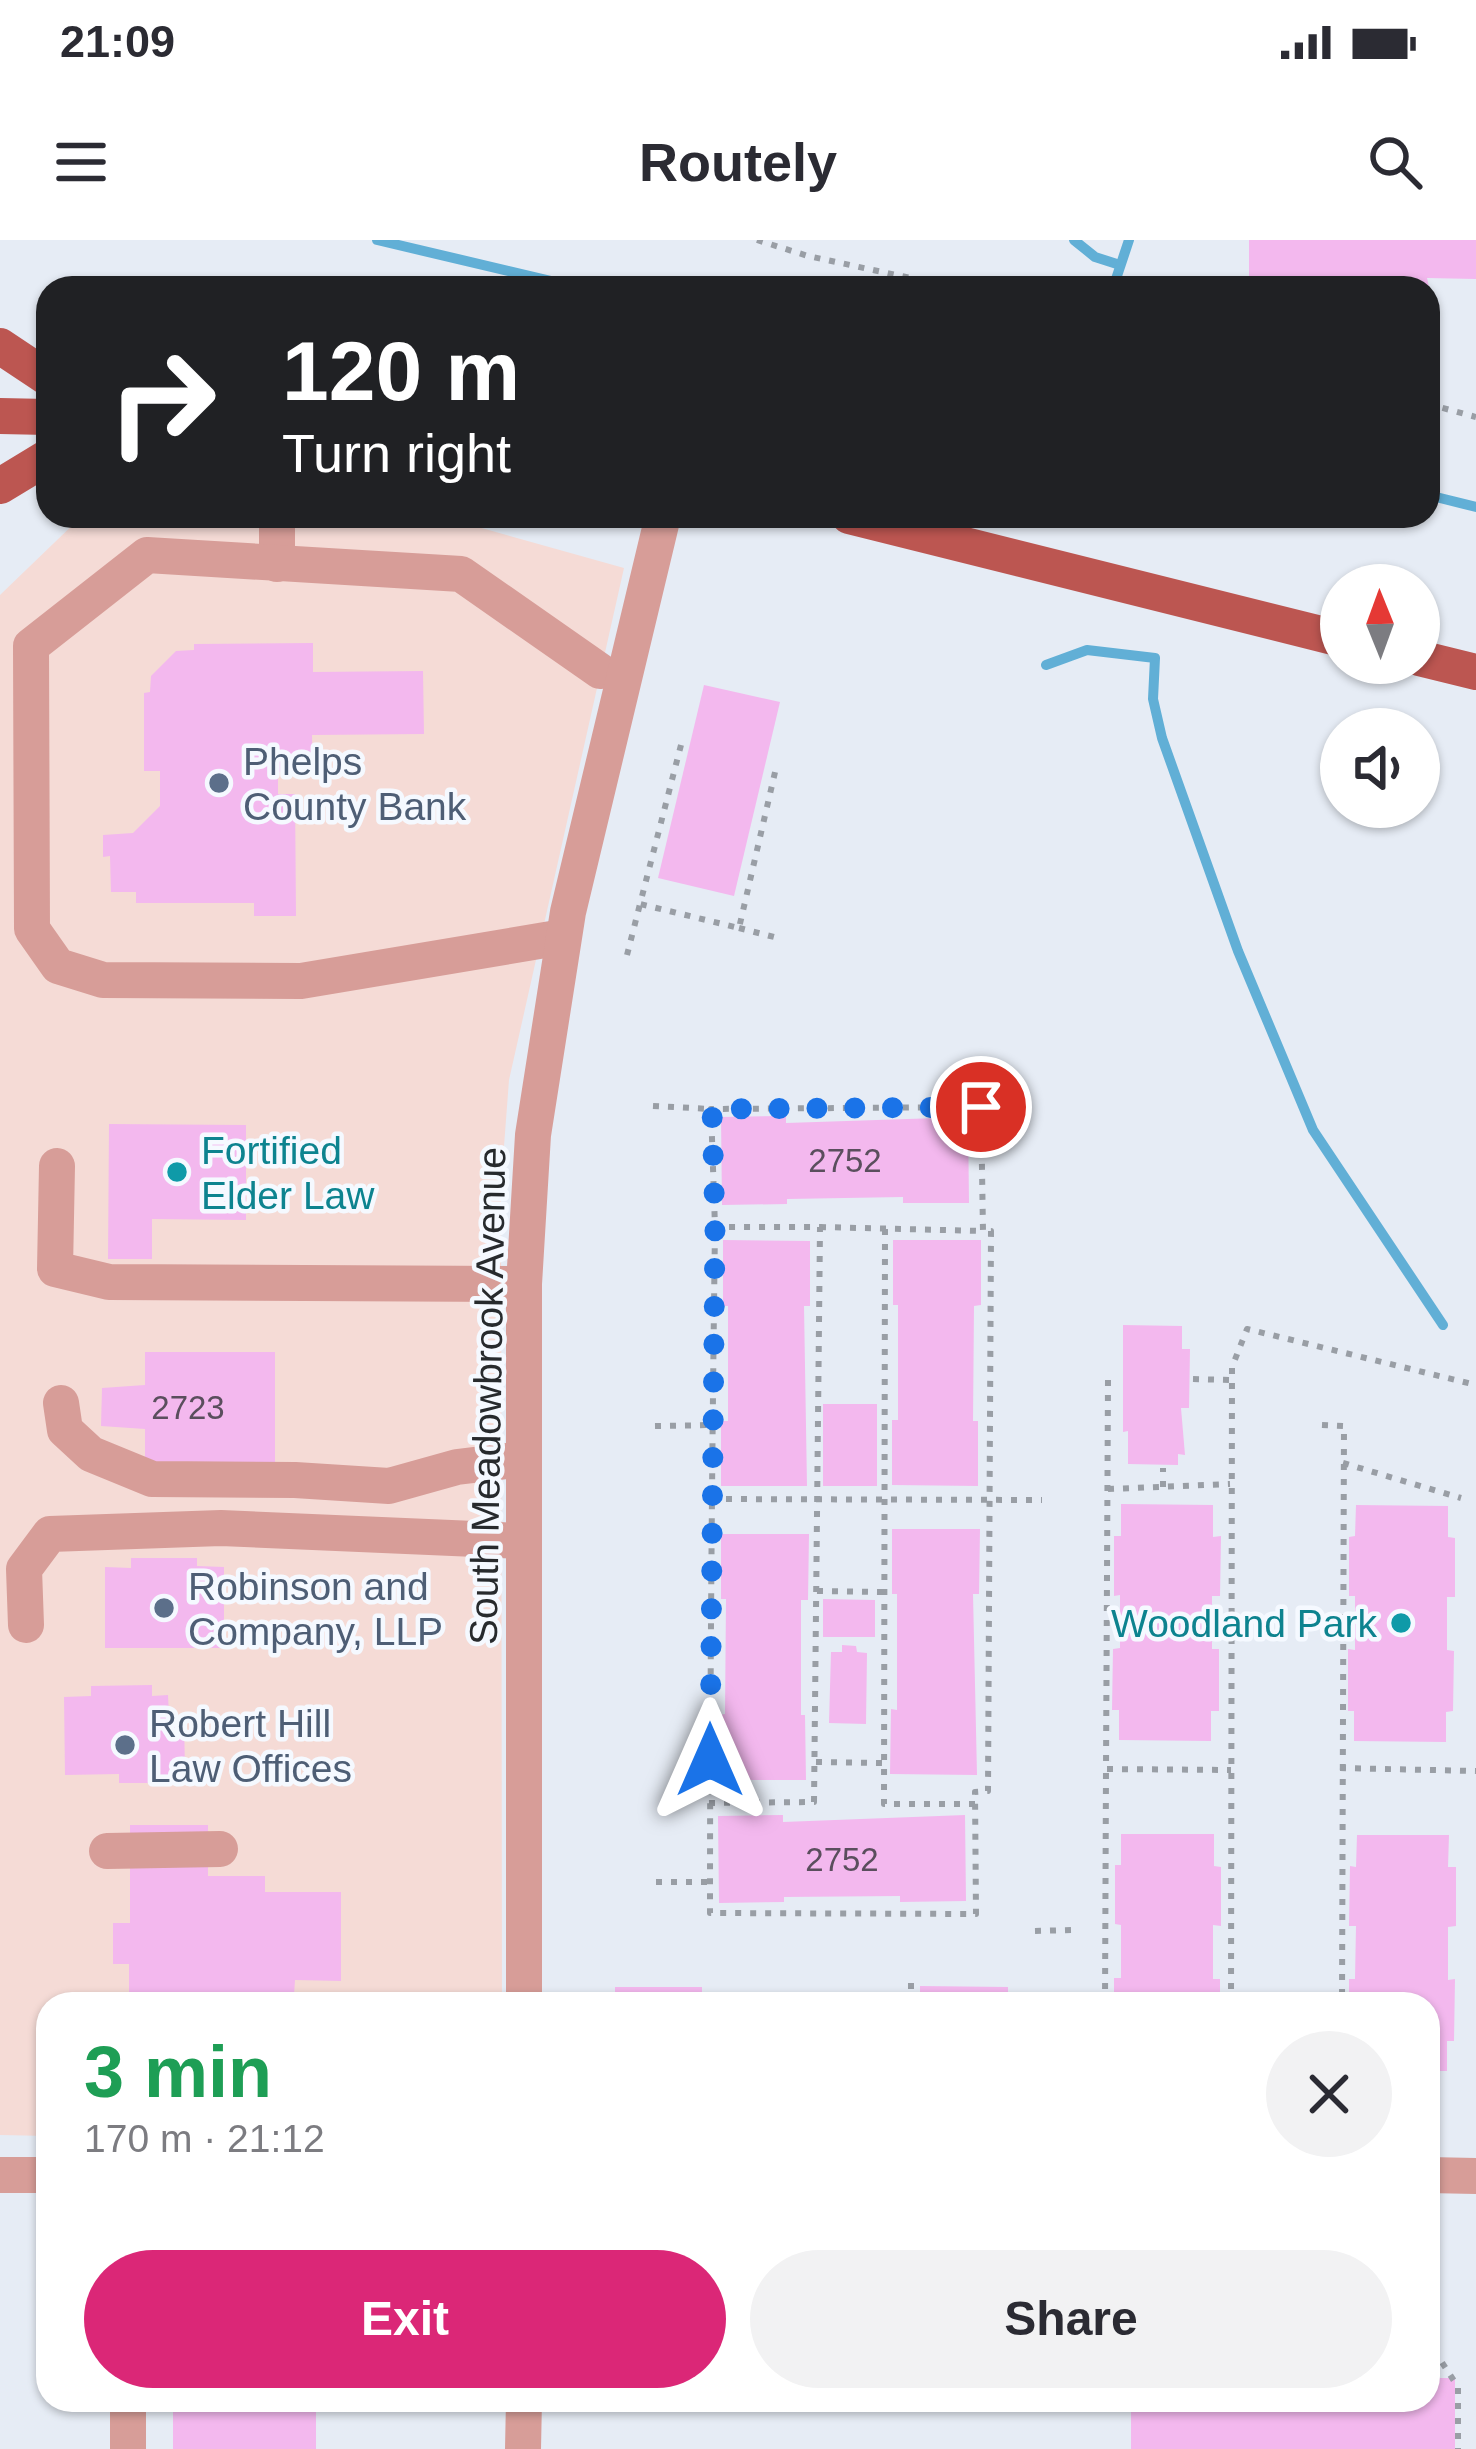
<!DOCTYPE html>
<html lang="en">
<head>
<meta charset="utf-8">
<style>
  :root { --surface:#fff; --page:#f2f2f3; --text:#2b2b33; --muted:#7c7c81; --accent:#db2777 }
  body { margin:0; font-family:Helvetica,sans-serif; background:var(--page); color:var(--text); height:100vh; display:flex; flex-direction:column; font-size:45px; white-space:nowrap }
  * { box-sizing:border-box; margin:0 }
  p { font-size:39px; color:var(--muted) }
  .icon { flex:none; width:66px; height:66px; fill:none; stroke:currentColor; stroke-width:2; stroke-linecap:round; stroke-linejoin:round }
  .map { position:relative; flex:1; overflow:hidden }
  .panel { position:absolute; left:36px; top:1752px; width:1404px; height:420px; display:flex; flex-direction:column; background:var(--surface); border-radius:36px; box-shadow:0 3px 9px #0004 }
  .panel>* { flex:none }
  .banner { position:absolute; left:36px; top:36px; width:1404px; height:252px; border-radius:36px; box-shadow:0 3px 9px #0004; background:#202124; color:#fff; overflow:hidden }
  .needle { width:78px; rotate:359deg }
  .buttons { position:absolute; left:1320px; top:324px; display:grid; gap:24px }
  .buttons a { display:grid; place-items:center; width:120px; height:120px; border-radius:50%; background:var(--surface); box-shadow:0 3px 9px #0004; font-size:60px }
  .pin { position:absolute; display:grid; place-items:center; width:102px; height:102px; color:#fff; margin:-51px; border:6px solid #fff; border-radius:50%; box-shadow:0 3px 12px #0007 }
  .me { position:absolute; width:132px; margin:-66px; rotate:0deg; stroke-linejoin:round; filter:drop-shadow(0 0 9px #0008) }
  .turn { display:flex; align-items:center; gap:42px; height:252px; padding:0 48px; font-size:54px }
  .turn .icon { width:156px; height:156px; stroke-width:2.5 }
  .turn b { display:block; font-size:84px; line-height:102px }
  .round { display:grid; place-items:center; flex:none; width:126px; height:126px; border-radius:63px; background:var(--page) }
  .summary { display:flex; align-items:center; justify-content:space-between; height:204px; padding:0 48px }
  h1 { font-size:72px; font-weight:700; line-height:90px; color:#1e9e55 }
  .primary-button { display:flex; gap:24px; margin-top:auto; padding:24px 48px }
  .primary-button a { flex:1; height:138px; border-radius:72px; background:var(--accent); color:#fff; font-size:48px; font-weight:700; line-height:138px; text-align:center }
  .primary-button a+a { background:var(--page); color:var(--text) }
  .status { display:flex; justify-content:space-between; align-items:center; height:84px; padding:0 60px; background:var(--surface); direction:ltr }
  .status svg { height:33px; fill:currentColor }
  header { display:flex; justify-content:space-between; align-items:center; height:156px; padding:0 48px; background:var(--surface); font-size:54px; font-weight:700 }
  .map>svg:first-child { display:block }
  .commercial { fill:#f5dbd6 }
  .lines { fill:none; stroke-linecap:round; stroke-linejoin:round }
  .stream { stroke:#61afd6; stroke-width:10 }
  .building { fill:#f3b8ee }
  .path { stroke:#999ea5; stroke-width:6; stroke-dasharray:6 9; stroke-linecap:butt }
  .minor { stroke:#d79d98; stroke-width:36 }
  .major { stroke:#bc5651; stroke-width:36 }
  .route { stroke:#1a73e8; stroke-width:21; stroke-dasharray:0 37.8 }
  .service-dot { fill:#5c6f8a; stroke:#f5f9ff; stroke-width:4.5 }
  .culture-dot { fill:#0f9aa8; stroke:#f5f9ff; stroke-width:4.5 }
  .labels { text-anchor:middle; stroke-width:9; stroke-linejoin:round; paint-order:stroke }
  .number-label { font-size:33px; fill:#5a4e5d }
  .service-label { font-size:39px; fill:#4e5e75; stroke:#f5f9ff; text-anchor:start }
  .culture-label { font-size:39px; fill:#0d838f; stroke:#f5f9ff; text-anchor:start }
  .street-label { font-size:39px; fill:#272a2d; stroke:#f5f9ff }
</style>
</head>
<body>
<div class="status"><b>21:09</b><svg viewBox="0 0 49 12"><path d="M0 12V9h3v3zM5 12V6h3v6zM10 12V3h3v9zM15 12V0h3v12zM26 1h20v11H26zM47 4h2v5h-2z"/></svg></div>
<header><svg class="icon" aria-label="menu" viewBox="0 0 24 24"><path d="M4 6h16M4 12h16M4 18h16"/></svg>Routely<svg class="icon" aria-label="search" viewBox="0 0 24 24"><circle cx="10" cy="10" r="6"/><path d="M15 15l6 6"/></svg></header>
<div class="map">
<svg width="1476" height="2209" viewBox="0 0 1476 2209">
  <rect width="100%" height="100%" fill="#e6ecf5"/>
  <path class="commercial" d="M 82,276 L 439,276 L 624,328 L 509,840 L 501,946 L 502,1764 L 48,1764 L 48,1896 L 0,1895 L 0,355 Z"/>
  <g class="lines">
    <g class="stream">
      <path d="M 377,0 L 581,48"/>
      <path d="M 1074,0 L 1095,17 L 1120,25"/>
      <path d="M 1113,48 L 1129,0"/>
      <path d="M 1428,255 L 1476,267"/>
      <path d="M 1193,278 L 1194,276"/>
      <path d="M 1046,425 L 1087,410 L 1155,418 L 1153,459 L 1162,498 L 1238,711 L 1313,890 L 1443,1085"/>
    </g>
  </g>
  <g class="building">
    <path d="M 1249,0 L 1476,0 L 1476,39 L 1427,38 L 1429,47 L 1373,46 L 1373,38 L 1249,37 Z"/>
    <path d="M 313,403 L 313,432 L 423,431 L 424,494 L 312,495 L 313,532 L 278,532 L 278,554 L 295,554 L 296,676 L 254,676 L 254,663 L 136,663 L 136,652 L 111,652 L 110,616 L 103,617 L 103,595 L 133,593 L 160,566 L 160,531 L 144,531 L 144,453 L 150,452 L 151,436 L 176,411 L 194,410 L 194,404 Z"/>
    <path d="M 704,445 L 780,462 L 734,656 L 658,638 Z"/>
    <path d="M 786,876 L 786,883 L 968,877 L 969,963 L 903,963 L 903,957 L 787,959 L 787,964 L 722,965 L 721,877 Z"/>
    <path d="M 109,884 L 246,885 L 246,980 L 152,979 L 152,1019 L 108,1019 Z"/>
    <path d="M 723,1000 L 810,1001 L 810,1066 L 804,1066 L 807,1246 L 721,1246 L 721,1181 L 728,1181 L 728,1066 L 723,1066 Z"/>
    <path d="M 893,1000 L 981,1000 L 981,1065 L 974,1066 L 973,1181 L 978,1181 L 978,1246 L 892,1245 L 892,1180 L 898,1180 L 898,1065 L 893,1065 Z"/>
    <path d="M 1123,1085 L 1182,1086 L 1182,1109 L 1190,1109 L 1189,1168 L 1181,1168 L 1185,1215 L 1178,1214 L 1178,1225 L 1128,1224 L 1128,1191 L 1123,1192 Z"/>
    <path d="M 145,1112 L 275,1112 L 275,1223 L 145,1224 L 145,1189 L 101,1186 L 102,1148 L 145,1145 Z"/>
    <rect x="823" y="1164" width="54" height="82"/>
    <path d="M 1121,1264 L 1213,1265 L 1213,1297 L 1221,1296 L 1220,1356 L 1212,1356 L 1212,1409 L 1219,1409 L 1219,1471 L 1211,1471 L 1211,1501 L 1119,1500 L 1119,1470 L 1112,1470 L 1113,1409 L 1120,1408 L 1120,1355 L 1114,1356 L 1114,1296 L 1121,1296 Z"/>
    <path d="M 1356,1265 L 1448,1266 L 1448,1297 L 1455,1298 L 1455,1357 L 1447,1357 L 1447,1410 L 1454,1411 L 1453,1471 L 1446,1472 L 1446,1502 L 1354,1501 L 1354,1471 L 1348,1471 L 1348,1409 L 1355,1410 L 1355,1356 L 1349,1356 L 1349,1297 L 1355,1296 Z"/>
    <path d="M 892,1289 L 980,1289 L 979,1354 L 973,1354 L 977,1535 L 890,1534 L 891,1469 L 897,1470 L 897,1354 L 892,1354 Z"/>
    <path d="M 721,1294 L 809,1294 L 808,1360 L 801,1360 L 801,1475 L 805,1475 L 806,1540 L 719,1540 L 720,1475 L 725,1474 L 726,1359 L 721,1359 Z"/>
    <path d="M 131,1318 L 197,1318 L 197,1326 L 224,1327 L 224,1408 L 105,1408 L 105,1327 L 131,1328 Z"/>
    <path d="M 823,1359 L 875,1360 L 875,1397 L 823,1397 Z"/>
    <path d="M 842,1405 L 856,1406 L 857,1412 L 867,1413 L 866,1484 L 829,1483 L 831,1412 L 842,1412 Z"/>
    <path d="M 152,1445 L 152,1456 L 168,1455 L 169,1476 L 184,1476 L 185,1533 L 169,1533 L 169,1543 L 119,1543 L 119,1534 L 65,1535 L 64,1457 L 91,1456 L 91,1446 Z"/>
    <path d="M 783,1575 L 783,1582 L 965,1575 L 966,1661 L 900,1662 L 900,1656 L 784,1657 L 784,1662 L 719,1663 L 718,1576 Z"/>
    <path d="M 130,1585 L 208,1585 L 208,1636 L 265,1636 L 265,1652 L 341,1652 L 341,1741 L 295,1740 L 294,1755 L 129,1755 L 129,1724 L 113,1724 L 113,1683 L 130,1683 Z"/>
    <path d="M 1121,1594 L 1214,1594 L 1214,1626 L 1221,1627 L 1221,1686 L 1213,1685 L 1213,1739 L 1220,1739 L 1220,1764 L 1114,1764 L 1114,1738 L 1121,1738 L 1121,1685 L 1115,1684 L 1115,1625 L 1121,1625 Z"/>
    <path d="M 1357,1595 L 1449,1595 L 1448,1627 L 1456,1627 L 1456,1686 L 1448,1687 L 1448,1740 L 1455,1739 L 1454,1801 L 1447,1801 L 1447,1831 L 1428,1831 L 1428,1764 L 1349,1764 L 1349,1739 L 1355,1739 L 1356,1686 L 1349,1686 L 1350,1626 L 1356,1627 Z"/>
    <path d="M 920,1746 L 1008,1747 L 1008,1764 L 920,1764 Z"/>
    <rect x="615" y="1747" width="87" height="17"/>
    <path d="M 1428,2138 L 1455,2138 L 1455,2209 L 1131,2209 L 1131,2160 L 1428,2160 Z"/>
    <rect x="173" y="2160" width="143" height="49"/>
  </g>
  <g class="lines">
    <g class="path">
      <path d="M 757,0 L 808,16 L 957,48"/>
      <path d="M 1428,164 L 1476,177"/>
      <path d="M 681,505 L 640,664 L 739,688 L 776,528"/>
      <path d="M 739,688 L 774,697"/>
      <path d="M 627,715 L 640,664"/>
      <path d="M 653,866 L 711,869"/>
      <path d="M 820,987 L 983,991"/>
      <path d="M 885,989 L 884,1564 L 976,1564"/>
      <path d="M 1193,1139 L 1232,1140"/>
      <path d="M 1108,1140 L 1106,1529 L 1231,1530"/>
      <path d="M 1322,1185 L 1344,1186 L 1342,1764"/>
      <path d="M 655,1186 L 713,1185"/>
      <path d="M 1343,1223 L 1461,1258"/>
      <path d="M 1163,1247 L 1163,1228"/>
      <path d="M 1108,1249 L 1230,1244"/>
      <path d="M 711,1259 L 1042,1260"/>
      <path d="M 817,1351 L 885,1352"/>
      <path d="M 816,1522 L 884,1523"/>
      <path d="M 1340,1528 L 1476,1531"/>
      <path d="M 709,1563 L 814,1562 L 820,987 L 715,987 L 711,869 L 981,867 L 983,991 L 991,991 L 988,1551 L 975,1552 L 976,1674 L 710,1673 C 710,1445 712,1216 715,987"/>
      <path d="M 656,1642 L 710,1642"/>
      <path d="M 1035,1691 L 1074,1690"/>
      <path d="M 713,1753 L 713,1764"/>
      <path d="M 911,1764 L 911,1736"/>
      <path d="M 1105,1764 L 1106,1529"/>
      <path d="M 1231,1764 L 1232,1127 L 1247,1089 L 1476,1145"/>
      <path d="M 1428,2121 L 1441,2121 L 1458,2147 L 1458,2209"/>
    </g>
    <g class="minor">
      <path d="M 277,324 L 277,276"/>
      <path d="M 563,697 L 301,741 L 103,740 L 58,726 L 32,689 L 31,406 L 147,315 L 461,334 L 600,431"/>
      <path d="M 57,926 L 55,1029 L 109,1042 L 524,1044"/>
      <path d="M 61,1163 L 65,1190 L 91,1214 L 152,1239 L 295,1240 L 389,1246 L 457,1227 L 524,1219"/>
      <path d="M 26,1385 L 24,1329 L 50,1294 L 221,1288 L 524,1301"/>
      <path d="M 107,1611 L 220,1609"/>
      <path d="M 524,1764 L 524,1044 L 533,895 L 568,672 L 663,276"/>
      <path d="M 0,1935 L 48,1935"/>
      <path d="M 1428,1935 L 1476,1936"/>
      <path d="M 128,2209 L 128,2160"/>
      <path d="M 523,2209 L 524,2160"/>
    </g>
    <g class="major">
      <path d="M 0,106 L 48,138"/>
      <path d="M 0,176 L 48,177"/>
      <path d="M 0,246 L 48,217"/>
      <path d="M 849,276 L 1341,399"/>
      <path d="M 1419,418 L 1476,432"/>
    </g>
  </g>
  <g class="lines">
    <path class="route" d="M 710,1520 L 715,987 L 712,869 L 981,867"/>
  </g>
  <g class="service-dot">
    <circle cx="219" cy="543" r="12"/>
    <circle cx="164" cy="1368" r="12"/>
    <circle cx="125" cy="1505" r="12"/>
  </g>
  <g class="culture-dot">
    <circle cx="177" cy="932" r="12"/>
    <circle cx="1401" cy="1383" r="12"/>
  </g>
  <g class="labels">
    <g class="number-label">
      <text x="845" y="932">2752</text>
      <text x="188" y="1179">2723</text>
      <text x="842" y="1631">2752</text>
    </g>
    <g class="service-label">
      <text x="243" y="535">Phelps<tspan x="243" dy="45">County Bank</tspan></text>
      <text x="188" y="1360">Robinson and<tspan x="188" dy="45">Company, LLP</tspan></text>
      <text x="149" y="1497">Robert Hill<tspan x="149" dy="45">Law Offices</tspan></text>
    </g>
    <g class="culture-label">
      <text x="201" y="924">Fortified<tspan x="201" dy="45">Elder Law</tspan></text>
      <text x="1377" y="1397" text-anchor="end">Woodland Park</text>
    </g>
    <g class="street-label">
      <text transform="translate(487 1156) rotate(-89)" y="14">South Meadowbrook Avenue</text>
    </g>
  </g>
</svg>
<div class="buttons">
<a><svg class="needle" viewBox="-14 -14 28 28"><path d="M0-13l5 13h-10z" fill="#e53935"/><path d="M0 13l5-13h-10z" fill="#7c7c81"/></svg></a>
<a><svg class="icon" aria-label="sound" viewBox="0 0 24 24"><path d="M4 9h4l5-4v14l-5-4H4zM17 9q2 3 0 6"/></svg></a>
</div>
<div class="pin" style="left:981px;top:867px;background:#d93025"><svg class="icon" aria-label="arrive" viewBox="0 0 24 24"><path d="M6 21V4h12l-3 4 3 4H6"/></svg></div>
<svg class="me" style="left:710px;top:1520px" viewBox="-20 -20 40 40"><path d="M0-17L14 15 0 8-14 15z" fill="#1a73e8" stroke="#fff" stroke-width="4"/></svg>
<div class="banner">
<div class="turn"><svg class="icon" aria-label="right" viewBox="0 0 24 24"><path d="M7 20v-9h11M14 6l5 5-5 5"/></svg><div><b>120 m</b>Turn right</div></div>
</div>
<section class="panel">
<div class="summary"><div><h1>3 min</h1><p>170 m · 21:12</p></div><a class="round"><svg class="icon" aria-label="close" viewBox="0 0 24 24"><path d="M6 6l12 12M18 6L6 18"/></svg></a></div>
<div class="primary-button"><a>Exit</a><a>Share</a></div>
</section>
</div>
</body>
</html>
